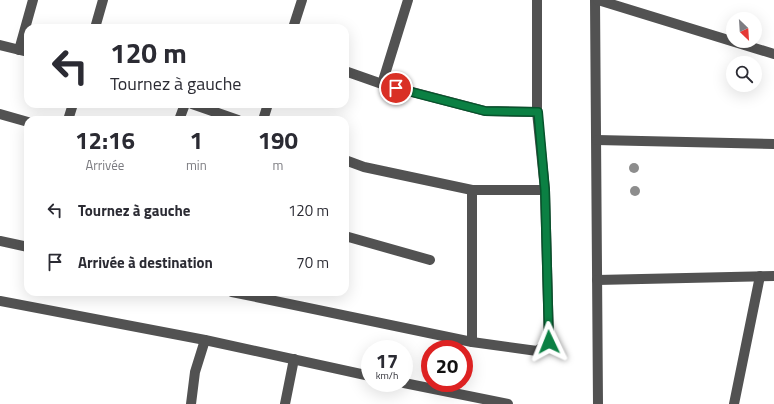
<!DOCTYPE html>
<html lang="fr">
<head>
<meta charset="utf-8">
<style>
  :root { --surface:#fff; --page:#f7f7f7; --text:#2b2b33; --muted:#7c7c81 }
  body { margin:0; font-family:"Titillium Web",sans-serif; background:var(--page); color:var(--text); height:100vh; display:flex; flex-direction:column; font-size:15px; white-space:nowrap }
  * { box-sizing:border-box; margin:0 }
  p { font-size:13px; color:var(--muted) }
  .icon { flex:none; width:22px; height:22px; fill:none; stroke:currentColor; stroke-width:2; stroke-linecap:round; stroke-linejoin:round }
  .map { position:relative; flex:1; overflow:hidden }
  .sheet { position:absolute; left:24px; top:116px; width:325px; height:180px; display:flex; flex-direction:column; background:var(--surface); border-radius:12px; box-shadow:0 4px 16px #0002 }
  .sheet>* { flex:none }
  .guide { position:absolute; left:24px; top:24px; width:325px; height:84px; border-radius:12px; box-shadow:0 4px 16px #0002; background:#fff; color:var(--text); overflow:hidden }
  .needle { width:26px; rotate:155deg }
  .tools { position:absolute; left:726px; top:12px; display:grid; gap:8px }
  .tools a { display:grid; place-items:center; width:36px; height:36px; border-radius:50%; background:var(--surface); box-shadow:0 4px 16px #0002; font-size:20px }
  .speed { position:absolute; left:361px; top:340px; display:flex; gap:8px; font-size:20px; font-weight:700; text-align:center }
  .speed>* { display:grid; place-content:center; width:52px; height:52px; border-radius:50%; background:var(--surface); box-shadow:0 4px 16px #0002; line-height:1 }
  .speed small { font-size:10px; font-weight:400 }
  .speed .limit { border:6px solid #d22; background:#fff; color:#111 }
  .pin { position:absolute; display:grid; place-items:center; width:34px; height:34px; color:#fff; margin:-17px; border:2px solid #fff; border-radius:50%; box-shadow:0 1px 4px #0007 }
  .me { position:absolute; width:44px; margin:-22px; rotate:358deg; stroke-linejoin:round; filter:drop-shadow(0 0 3px #0008) }
  .turn { display:flex; align-items:center; gap:14px; height:84px; padding:0 20px; font-size:18px }
  .turn .icon { width:52px; height:52px; stroke-width:2.5 }
  .turn b { display:block; font-size:28px; line-height:34px }
  .eta { display:flex; justify-content:space-evenly; align-items:center; height:68px; text-align:center }
  .eta b { font-size:24px; font-weight:700; line-height:28px }
  ul { padding:0; list-style:none }
  li { display:flex; align-items:center; gap:12px; height:52px; padding:0 20px }
  li div { flex:1 }
  li b { display:block; font-size:15px }
  li em { font-style:normal }
  .map>svg:first-child { display:block }
  .lines { fill:none; stroke-linecap:round; stroke-linejoin:round }
  .minor { stroke:#525252; stroke-width:10 }
  .tree { fill:#8d8d8d }
  .route-casing { stroke:#07532c; stroke-width:10 }
  .route { stroke:#0b8043; stroke-width:7 }
</style>
</head>
<body>
<div class="map">
<svg width="774" height="404" viewBox="0 0 774 404">
  <rect width="100%" height="100%" fill="#fff"/>
  <g class="lines">
    <g class="minor">
      <path d="M 595,0 L 598,404"/>
      <path d="M 598,0 L 774,54"/>
      <path d="M 95,28 L 103,0"/>
      <path d="M 293,28 L 302,0"/>
      <path d="M 0,45 L 28,52"/>
      <path d="M 19,50 L 33,0"/>
      <path d="M 345,71 L 382,84 L 485,111 L 537,112"/>
      <path d="M 382,84 L 408,0"/>
      <path d="M 192,104 L 238,120"/>
      <path d="M 0,114 L 28,122"/>
      <path d="M 68,120 L 73,104"/>
      <path d="M 179,120 L 185,104"/>
      <path d="M 263,120 L 268,104"/>
      <path d="M 597,140 L 774,144"/>
      <path d="M 345,160 L 364,167 L 472,190 L 545,190"/>
      <path d="M 345,236 L 430,260"/>
      <path d="M 0,241 L 28,247"/>
      <path d="M 597,280 L 774,276"/>
      <path d="M 232,292 L 472,342 L 537,351 L 549,342 L 545,190 L 537,112 L 537,0"/>
      <path d="M 0,301 L 205,340 L 370,376"/>
      <path d="M 472,342 L 472,190"/>
      <path d="M 404,383 L 508,404"/>
      <path d="M 191,404 L 195,372 L 205,340"/>
      <path d="M 285,404 L 294,359"/>
      <path d="M 734,404 L 760,276"/>
    </g>
  </g>
  <g class="tree">
    <circle cx="634" cy="168" r="5"/>
    <circle cx="635" cy="191" r="5"/>
  </g>
  <g class="lines">
    <g class="route-casing">
      <path id="route" d="M 396,88 L 485,111 L 538,112 L 545,190 L 549,342"/>
    </g>
    <use href="#route" class="route"/>
  </g>
</svg>
<div class="tools">
<a><svg class="needle" viewBox="-14 -14 28 28"><path d="M0-13l5 13h-10z" fill="#e53935"/><path d="M0 13l5-13h-10z" fill="#7c7c81"/></svg></a>
<a><svg class="icon" aria-label="search" viewBox="0 0 24 24"><circle cx="10" cy="10" r="6"/><path d="M15 15l6 6"/></svg></a>
</div>
<div class="speed"><div>17<small>km/h</small></div><div class="limit">20</div></div>
<div class="pin" style="left:396px;top:88px;background:#d93025"><svg class="icon" aria-label="arrive" viewBox="0 0 24 24"><path d="M6 21V4h12l-3 4 3 4H6"/></svg></div>
<svg class="me" style="left:549px;top:342px" viewBox="-20 -20 40 40"><path d="M0-17L14 15 0 8-14 15z" fill="#0b8043" stroke="#fff" stroke-width="4"/></svg>
<div class="guide">
<div class="turn"><svg class="icon" aria-label="left" viewBox="0 0 24 24"><path d="M17 20v-9H6M10 6l-5 5 5 5"/></svg><div><b>120 m</b>Tournez à gauche</div></div>
</div>
<section class="sheet">
<div class="eta">
<div><b>12:16</b><p>Arrivée</p></div>
<div><b>1</b><p>min</p></div>
<div><b>190</b><p>m</p></div>
</div>
<ul>
<li><svg class="icon" aria-label="left" viewBox="0 0 24 24"><path d="M17 20v-9H6M10 6l-5 5 5 5"/></svg><div><b>Tournez à gauche</b></div><em>120 m</em></li>
<li><svg class="icon" aria-label="arrive" viewBox="0 0 24 24"><path d="M6 21V4h12l-3 4 3 4H6"/></svg><div><b>Arrivée à destination</b></div><em>70 m</em></li>
</ul>
</section>
</div>
</body>
</html>
